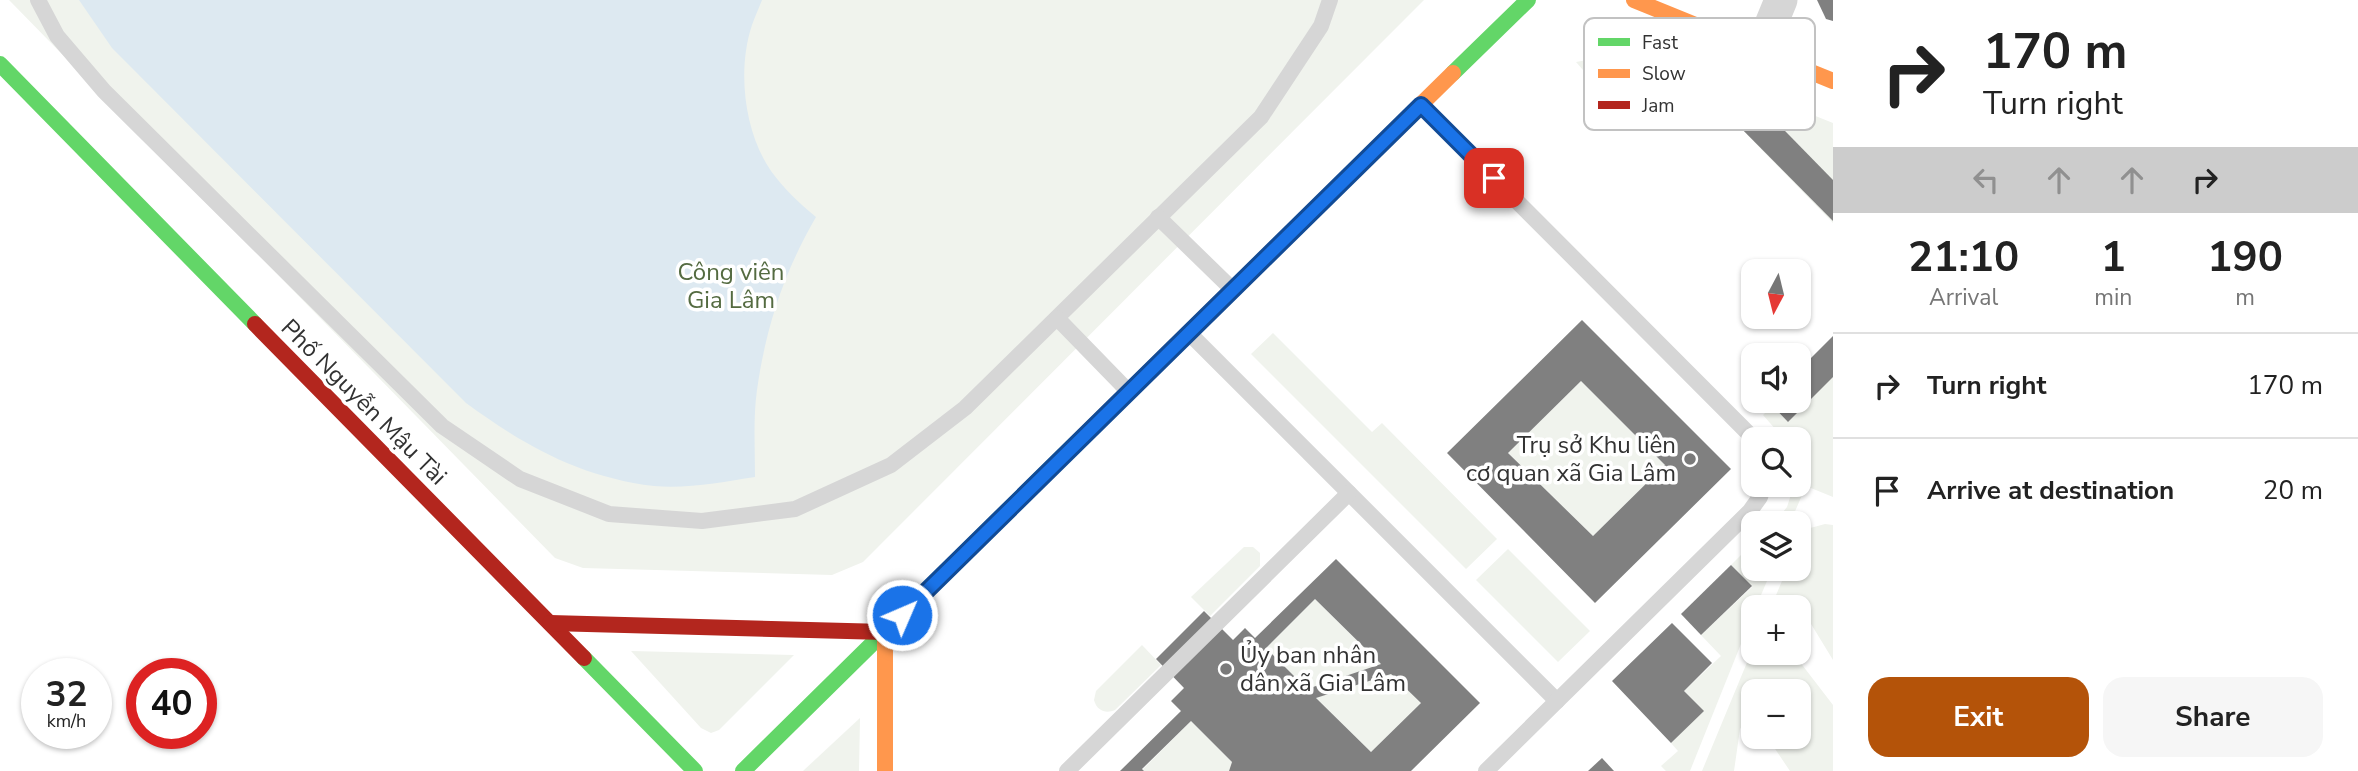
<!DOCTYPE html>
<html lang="en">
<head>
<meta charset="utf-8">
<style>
  :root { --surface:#fff; --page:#f6f6f6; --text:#222; --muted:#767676; --line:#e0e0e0; --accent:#b45309 }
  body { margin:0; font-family:"Nunito Sans",sans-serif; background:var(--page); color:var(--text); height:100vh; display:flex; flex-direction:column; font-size:26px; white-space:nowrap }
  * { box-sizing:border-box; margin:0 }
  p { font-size:23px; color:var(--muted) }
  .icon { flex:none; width:38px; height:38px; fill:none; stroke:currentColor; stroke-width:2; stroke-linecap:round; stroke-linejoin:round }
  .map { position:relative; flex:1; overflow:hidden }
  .panel { display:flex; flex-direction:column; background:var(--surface); width:525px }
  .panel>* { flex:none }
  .top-card { background:#fff; color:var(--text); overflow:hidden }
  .needle { width:46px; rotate:187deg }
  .tools { position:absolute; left:1741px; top:259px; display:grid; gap:14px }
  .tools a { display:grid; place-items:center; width:70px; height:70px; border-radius:14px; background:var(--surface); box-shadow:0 2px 5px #0004; font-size:35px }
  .speed { position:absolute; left:21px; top:658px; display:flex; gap:14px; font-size:35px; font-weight:700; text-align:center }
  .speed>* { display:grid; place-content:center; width:91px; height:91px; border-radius:50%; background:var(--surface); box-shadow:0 2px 5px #0004; line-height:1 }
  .speed small { font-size:18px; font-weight:400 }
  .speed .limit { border:10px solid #d22; background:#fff; color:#111 }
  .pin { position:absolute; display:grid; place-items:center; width:60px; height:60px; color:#fff; margin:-30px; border-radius:14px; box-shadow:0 4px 10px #0006 }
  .me { position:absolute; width:77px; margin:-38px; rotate:45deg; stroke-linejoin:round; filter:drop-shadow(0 0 5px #0008) }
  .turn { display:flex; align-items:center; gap:24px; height:147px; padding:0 35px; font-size:32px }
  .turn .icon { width:91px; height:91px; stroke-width:2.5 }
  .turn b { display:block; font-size:49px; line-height:60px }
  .lanes { display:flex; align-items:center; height:66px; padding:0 35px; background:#0003; justify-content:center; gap:35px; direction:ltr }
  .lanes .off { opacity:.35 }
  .eta { display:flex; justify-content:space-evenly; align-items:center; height:119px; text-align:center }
  .eta b { font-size:42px; font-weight:700; line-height:49px }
  .cta { display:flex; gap:14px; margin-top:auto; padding:14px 35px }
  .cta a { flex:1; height:80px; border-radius:21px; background:var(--accent); color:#fff; font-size:28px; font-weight:700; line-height:80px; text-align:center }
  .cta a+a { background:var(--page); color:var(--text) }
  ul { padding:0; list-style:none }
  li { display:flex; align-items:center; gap:21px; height:105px; padding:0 35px; border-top:2px solid var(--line) }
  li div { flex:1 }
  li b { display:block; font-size:26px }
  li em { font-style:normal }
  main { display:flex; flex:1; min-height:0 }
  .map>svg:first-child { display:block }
  .green { fill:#f0f3ed }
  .water { fill:#dde9f1 }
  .building { fill:#808080; fill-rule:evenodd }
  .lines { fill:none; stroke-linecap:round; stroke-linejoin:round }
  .lane { stroke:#d6d6d6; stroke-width:16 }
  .street { stroke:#d6d6d6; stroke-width:33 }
  .fast { stroke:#63d668; stroke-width:16 }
  .slow { stroke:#ff974d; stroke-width:16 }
  .jam { stroke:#b3261e; stroke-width:16 }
  .route-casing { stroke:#114b97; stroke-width:18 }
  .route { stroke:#1a73e8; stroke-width:12 }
  .poi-dot { fill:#7a7a7a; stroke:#fff; stroke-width:2.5 }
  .labels { text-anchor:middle; stroke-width:7; stroke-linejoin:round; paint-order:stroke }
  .park-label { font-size:24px; fill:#546b41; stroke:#fff }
  .street-label { font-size:24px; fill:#323232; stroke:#fff }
  .poi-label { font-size:24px; fill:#323232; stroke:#fff; text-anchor:end }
  .key { fill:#fff; stroke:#c2c2c2; stroke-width:2 }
  .key-label { font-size:19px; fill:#323232 }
</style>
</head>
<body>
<main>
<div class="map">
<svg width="1833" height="771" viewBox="0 0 1833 771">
  <rect width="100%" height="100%" fill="#fff"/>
  <g class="green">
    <path d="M 9,0 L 1424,0 L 863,562 L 832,575 L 583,568 L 555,558 Z"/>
    <path d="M 1648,49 L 1833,123 L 1833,223 L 1701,87 C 1666,65 1633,65 1597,86 L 1576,62 Z"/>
    <path d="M 1273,333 L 1372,432 L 1382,423 L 1497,539 L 1466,569 L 1251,354 Z"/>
    <path d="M 1833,346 L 1833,497 L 1806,486 L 1790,523 L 1774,523 L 1787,507 L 1794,485 L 1799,485 L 1799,439 L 1784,439 L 1763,415 L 1777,401 L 1799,401 Z"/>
    <path d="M 1581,381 L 1665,465 L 1593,536 L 1508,453 Z"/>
    <path d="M 1825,524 L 1833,525 L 1833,660 L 1808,619 L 1799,619 L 1799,607 L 1771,607 L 1787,569 L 1799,569 L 1799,540 L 1803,530 Z"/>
    <path d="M 1753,543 L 1754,569 L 1772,569 L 1756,607 L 1754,607 L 1753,614 L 1690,771 L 1666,771 L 1661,766 L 1678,751 L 1671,743 L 1703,711 L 1684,691 L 1721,656 L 1701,635 L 1752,587 L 1731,565 Z"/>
    <path d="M 1244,547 L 1253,547 L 1260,553 L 1260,566 L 1210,616 L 1191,597 Z"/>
    <path d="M 1508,549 L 1590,631 L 1558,662 L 1476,580 Z"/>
    <path d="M 1315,599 L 1381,664 L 1307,689 L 1266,648 Z"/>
    <path d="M 1142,645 L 1161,665 L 1115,710 C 1106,714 1097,711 1094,700 L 1096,691 Z"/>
    <path d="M 1753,648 L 1754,653 L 1793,653 L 1833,705 L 1833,771 L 1790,771 L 1767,737 L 1799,737 L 1799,691 L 1754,691 L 1753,720 L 1747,718 L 1740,729 L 1734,771 L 1702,771 Z"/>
    <path d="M 631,651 L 794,655 L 719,730 L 711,733 L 701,728 Z"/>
    <path d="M 1390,673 L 1421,703 L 1371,752 L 1316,698 Z"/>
    <path d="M 860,718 L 859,771 L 803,771 Z"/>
    <path d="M 1191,721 L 1232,762 L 1229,771 L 1144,771 L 1143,769 Z"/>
  </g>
  <path class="water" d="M 79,0 L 762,0 C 759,8 755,16 752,25 C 737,70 744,132 771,171 C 784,189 799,203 816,217 C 784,272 766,327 757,390 C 753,418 755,448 755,477 C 723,482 687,489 654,486 C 580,477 525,446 466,403 L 112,48 Z"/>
  <g class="building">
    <path d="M 1817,0 L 1833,0 L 1833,21 L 1826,19 Z"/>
    <path d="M 1742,87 L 1833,180 L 1833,221 L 1721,108 Z"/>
    <path d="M 1582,320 L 1731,469 L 1595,603 L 1447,453 ZM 1581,381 L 1665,465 L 1593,536 L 1508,453 Z"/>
    <path d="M 1833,336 L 1833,377 L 1788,422 L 1768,401 L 1799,401 L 1799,370 Z"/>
    <path d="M 1336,559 L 1480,703 L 1411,771 L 1229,771 L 1232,762 L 1191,721 L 1142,769 L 1144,771 L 1120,771 L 1181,711 L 1171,701 L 1184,688 L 1156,659 L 1204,611 L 1233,640 L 1245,628 L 1255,638 ZM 1315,599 L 1381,664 L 1307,689 L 1266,648 ZM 1391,674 L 1421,703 L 1371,752 L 1316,698 Z"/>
    <path d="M 1731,565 L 1752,586 L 1701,635 L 1681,614 Z"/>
    <path d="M 1672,623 L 1712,663 L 1684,691 L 1704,711 L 1671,743 L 1612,681 Z"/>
    <path d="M 1602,758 L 1614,771 L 1588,771 Z"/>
  </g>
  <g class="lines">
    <g class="lane">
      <path d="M 38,0 L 57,36 L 104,91 L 442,426 L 520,479 L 609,514 L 702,521 L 795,509 L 891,465 L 965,408 L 1261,117 L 1321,26 L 1330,0"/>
      <path d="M 1421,105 L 1754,439"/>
      <path d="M 1158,217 L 1233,290"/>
      <path d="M 1057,318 L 1129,392"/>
      <path d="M 1189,333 L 1557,701"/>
      <path d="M 1067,771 L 1349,493"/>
      <path d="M 1486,771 L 1750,511 L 1760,497 L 1764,485"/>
    </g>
    <path class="street" d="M 1760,51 L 1781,0"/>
    <g class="fast">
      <path d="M 0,64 L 255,324"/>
      <path d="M 1453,73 L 1528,0"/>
      <path d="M 584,658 L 695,771"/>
      <path d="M 743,771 L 1075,444"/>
    </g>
    <g class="slow">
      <path d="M 1634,0 L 1833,81"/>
      <path d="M 1075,444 L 1453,73"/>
      <path d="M 885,632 L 885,771"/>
    </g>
    <g class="jam">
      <path d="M 255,324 L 584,658"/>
      <path d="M 550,623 L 885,632"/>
    </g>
  </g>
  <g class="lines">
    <g class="route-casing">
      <path id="route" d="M 902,615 L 1421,105 L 1494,178"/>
    </g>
    <use href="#route" class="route"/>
  </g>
  <g class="poi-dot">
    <circle cx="1690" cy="459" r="7"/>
    <circle cx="1226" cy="669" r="7"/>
  </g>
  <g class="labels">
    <g class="park-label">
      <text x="731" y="280">Công viên<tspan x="731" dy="28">Gia Lâm</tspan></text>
    </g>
    <g class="street-label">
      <text transform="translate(364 402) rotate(45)" y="8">Phố Nguyễn Mậu Tài</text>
    </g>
    <g class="poi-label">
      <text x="1676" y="453">Trụ sở Khu liên<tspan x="1676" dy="28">cơ quan xã Gia Lâm</tspan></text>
      <text x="1240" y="663" text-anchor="start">Ủy ban nhân<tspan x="1240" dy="28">dân xã Gia Lâm</tspan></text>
    </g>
  </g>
  <rect x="1584" y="18" width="231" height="112" rx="10" class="key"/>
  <rect x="1598" y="38" width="32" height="8" fill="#63d668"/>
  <rect x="1598" y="69" width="32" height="9" fill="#ff974d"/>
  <rect x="1598" y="101" width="32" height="8" fill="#b3261e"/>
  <g class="key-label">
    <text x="1642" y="49">Fast</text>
    <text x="1642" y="80">Slow</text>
    <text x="1642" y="112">Jam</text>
  </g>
</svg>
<div class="tools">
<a><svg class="needle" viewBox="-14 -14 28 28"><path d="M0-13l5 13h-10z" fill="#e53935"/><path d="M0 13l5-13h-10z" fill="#767676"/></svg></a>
<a><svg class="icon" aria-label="sound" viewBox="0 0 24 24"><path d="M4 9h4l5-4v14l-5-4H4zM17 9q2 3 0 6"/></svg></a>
<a><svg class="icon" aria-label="search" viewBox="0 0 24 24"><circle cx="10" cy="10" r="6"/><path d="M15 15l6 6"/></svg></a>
<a><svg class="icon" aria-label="layers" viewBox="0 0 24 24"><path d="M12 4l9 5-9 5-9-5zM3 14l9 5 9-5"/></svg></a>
<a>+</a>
<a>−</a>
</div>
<div class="speed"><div>32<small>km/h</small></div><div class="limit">40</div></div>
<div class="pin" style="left:1494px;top:178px;background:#d93025"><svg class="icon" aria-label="arrive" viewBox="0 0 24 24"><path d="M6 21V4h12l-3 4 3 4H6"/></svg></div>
<svg class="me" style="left:902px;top:615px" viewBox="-20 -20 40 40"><circle r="17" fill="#1a73e8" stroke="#fff" stroke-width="3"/><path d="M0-11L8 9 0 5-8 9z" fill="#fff"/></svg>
</div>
<section class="panel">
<div class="top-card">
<div class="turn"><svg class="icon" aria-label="right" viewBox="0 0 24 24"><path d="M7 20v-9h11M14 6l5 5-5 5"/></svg><div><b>170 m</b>Turn right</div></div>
<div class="lanes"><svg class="icon off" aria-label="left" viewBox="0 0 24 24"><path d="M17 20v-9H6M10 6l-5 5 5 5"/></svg><svg class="icon off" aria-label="ahead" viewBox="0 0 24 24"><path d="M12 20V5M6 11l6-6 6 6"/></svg><svg class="icon off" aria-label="ahead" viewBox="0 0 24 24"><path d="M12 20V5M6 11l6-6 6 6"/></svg><svg class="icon" aria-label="right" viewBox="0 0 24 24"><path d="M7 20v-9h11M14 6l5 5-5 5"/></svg></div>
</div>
<div class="eta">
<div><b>21:10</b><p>Arrival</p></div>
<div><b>1</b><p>min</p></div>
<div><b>190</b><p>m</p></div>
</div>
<ul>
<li><svg class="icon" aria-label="right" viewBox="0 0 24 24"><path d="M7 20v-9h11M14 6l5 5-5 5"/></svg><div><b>Turn right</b></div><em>170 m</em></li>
<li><svg class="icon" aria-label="arrive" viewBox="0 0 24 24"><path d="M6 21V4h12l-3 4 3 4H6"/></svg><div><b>Arrive at destination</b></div><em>20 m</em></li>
</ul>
<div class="cta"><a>Exit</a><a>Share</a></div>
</section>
</main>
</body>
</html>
